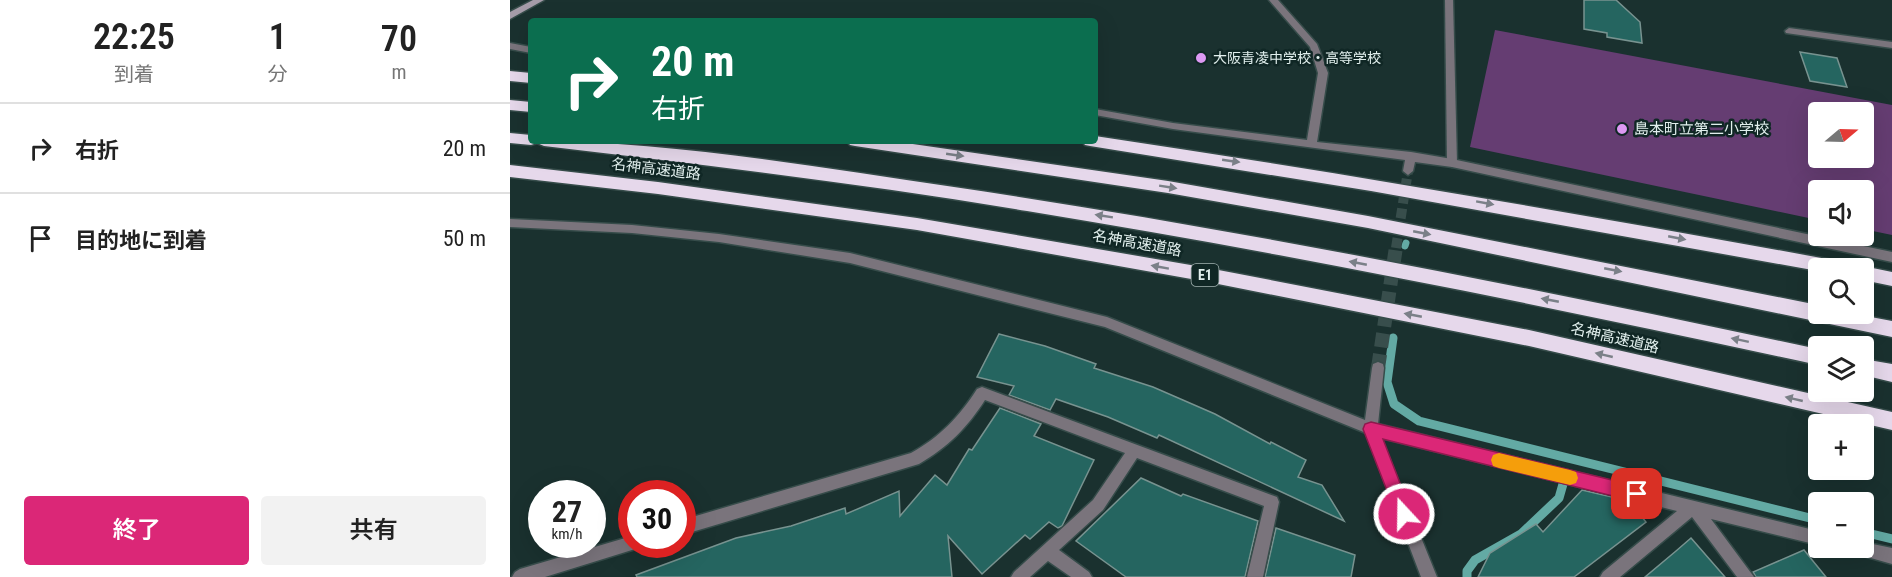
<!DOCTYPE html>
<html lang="ja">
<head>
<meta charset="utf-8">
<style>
  :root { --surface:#fff; --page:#f2f2f2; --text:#222; --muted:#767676; --line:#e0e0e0; --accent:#db2777 }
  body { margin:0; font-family:"Roboto Condensed","Noto Sans JP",sans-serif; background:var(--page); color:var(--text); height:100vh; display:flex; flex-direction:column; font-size:22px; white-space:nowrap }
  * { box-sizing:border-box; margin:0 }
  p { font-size:20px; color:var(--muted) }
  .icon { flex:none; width:33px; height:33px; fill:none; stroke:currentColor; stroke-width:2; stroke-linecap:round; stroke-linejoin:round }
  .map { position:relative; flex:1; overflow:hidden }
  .drawer { display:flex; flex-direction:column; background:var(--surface); width:510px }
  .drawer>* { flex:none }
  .top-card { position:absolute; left:18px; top:18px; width:570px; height:126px; border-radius:6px; box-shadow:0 6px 24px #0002; background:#0b6e4f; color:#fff; overflow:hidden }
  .needle { width:39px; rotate:71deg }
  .buttons { position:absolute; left:1298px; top:102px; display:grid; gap:12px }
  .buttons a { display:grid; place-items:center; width:66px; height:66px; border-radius:6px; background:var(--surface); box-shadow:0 6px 24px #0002; font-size:30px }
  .speed { position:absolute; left:18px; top:480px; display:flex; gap:12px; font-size:30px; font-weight:700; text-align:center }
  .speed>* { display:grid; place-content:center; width:78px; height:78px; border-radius:50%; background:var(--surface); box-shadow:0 6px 24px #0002; line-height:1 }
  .speed small { font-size:15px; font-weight:400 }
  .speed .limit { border:9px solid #d22; background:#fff; color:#111 }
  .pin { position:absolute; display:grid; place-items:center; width:51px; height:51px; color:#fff; margin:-26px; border-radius:12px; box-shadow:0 3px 9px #0006 }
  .me { position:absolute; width:66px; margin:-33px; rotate:339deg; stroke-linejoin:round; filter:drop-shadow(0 0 4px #0008) }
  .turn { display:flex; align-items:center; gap:21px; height:126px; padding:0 24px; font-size:27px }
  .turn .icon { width:78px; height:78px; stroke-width:2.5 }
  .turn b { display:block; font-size:42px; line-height:51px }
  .eta { display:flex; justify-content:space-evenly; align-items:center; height:102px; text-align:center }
  .eta b { font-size:36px; font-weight:600; line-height:42px }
  .primary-button { display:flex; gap:12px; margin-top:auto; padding:12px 24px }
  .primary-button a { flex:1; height:69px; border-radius:6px; background:var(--accent); color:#fff; font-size:24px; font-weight:600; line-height:69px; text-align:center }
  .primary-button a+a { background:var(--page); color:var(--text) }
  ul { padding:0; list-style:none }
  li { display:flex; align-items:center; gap:18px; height:90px; padding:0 24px; border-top:2px solid var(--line) }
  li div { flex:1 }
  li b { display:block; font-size:22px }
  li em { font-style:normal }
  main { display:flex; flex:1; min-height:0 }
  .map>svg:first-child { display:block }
  .green { fill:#653d72; fill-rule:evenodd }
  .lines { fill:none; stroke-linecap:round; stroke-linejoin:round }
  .stream-far1 { stroke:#63aaa4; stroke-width:7 }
  .stream { stroke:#63aaa4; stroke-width:9 }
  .building { fill:#256560; stroke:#789390; stroke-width:1.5 }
  .street-tunnel-far1 { stroke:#384e4c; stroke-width:10; stroke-dasharray:10 5; stroke-linecap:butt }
  .street-tunnel { stroke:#384e4c; stroke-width:14; stroke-dasharray:14 7; stroke-linecap:butt }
  .lane-casing { stroke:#364c4a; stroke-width:3 }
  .street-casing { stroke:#364c4a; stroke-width:3 }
  .secondary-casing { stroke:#364c4a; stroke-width:3 }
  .highway-casing { stroke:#364c4a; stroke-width:3 }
  .lane { fill:#7a747c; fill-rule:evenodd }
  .street { fill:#7a747c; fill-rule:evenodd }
  .secondary { fill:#a59ca9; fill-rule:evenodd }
  .highway { fill:#e6d8eb; fill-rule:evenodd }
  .oneway { fill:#7b8088 }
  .route { fill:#db2777; stroke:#8e194d; stroke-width:1.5 }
  .slow { fill:#f59e0b }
  .poi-dot { fill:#dd99f3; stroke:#102725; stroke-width:2 }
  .labels { text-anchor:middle; stroke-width:5; stroke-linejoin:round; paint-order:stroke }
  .far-poi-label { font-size:14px; fill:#e1efed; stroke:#102725; text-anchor:start }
  .shield { fill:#102725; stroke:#a2b3b1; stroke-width:1.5 }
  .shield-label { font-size:14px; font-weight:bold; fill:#e1efed }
  .poi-label { font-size:15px; fill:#e1efed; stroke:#102725; text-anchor:start }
  .street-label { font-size:15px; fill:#e1efed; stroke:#102725 }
</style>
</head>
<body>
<main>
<section class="drawer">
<div class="eta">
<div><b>22:25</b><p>到着</p></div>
<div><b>1</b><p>分</p></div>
<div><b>70</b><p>m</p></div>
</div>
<ul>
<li><svg class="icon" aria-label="right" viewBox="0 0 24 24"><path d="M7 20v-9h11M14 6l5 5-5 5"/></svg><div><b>右折</b></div><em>20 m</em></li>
<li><svg class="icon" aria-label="arrive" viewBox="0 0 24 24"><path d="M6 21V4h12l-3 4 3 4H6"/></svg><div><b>目的地に到着</b></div><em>50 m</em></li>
</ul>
<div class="primary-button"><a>終了</a><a>共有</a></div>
</section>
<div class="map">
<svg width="1382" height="577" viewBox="0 0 1382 577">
  <rect width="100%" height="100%" fill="#1a312f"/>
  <path class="green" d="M 985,30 L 1382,105 L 1382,235 L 1353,229 L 1353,190 L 1308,190 L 1308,220 L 960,147 ZM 1308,112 L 1353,112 L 1353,158 L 1308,158 Z"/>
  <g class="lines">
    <path class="stream-far1" d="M 895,246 L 896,243"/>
    <g class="stream">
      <path d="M 883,338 L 877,382 L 884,404 L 909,421 L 1308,520"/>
      <path d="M 1353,532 L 1382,539"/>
      <path d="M 957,577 L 957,571 L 965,560 L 1011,534 L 1049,498 L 1053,484"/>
    </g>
  </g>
  <g class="building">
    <path d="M 1074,0 L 1106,0 L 1130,22 L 1132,43 L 1097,37 L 1097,33 L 1074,29 Z"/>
    <path d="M 1290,52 L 1327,58 L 1337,87 L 1300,81 Z"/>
    <path d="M 489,334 L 535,346 L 586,364 L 584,368 L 643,387 L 705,414 L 760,444 L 761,442 L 796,460 L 788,477 L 812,485 L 834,521 L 649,435 L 647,438 L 598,417 L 546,399 L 540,410 L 499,395 L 504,386 L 467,377 Z"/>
    <path d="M 490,408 L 531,424 L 524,436 L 584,460 L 552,526 L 548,528 L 539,522 L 520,539 L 515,535 L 472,574 L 438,536 L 442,577 L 127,577 L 126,575 L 226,538 L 281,526 L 335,508 L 336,514 L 389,491 L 390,516 L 425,475 L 437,485 L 459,449 L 462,450 Z"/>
    <path d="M 631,478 L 671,496 L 673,494 L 748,521 L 735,577 L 616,577 L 566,541 Z"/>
    <path d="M 1072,490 L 1119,501 L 1136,522 L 1064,577 L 968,577 L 980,553 L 1026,524 L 1033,532 Z"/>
    <path d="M 766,528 L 845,555 L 841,577 L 755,577 Z"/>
    <path d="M 1181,538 L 1215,577 L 1135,577 L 1166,551 Z"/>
    <path d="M 1294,550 L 1316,577 L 1246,577 L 1243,572 Z"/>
  </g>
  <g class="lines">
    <path class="street-tunnel-far1" d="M 886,248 L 898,171"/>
    <path class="street-tunnel" d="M 868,368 L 886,247"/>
    <g class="lane-casing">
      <path id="lane" d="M 935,0 L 943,0 L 947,163 L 942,167 L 937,163 Z"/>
    </g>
    <g class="street-casing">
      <g id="street">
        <path d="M 759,0 L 768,0 L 807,44 L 818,73 L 807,142 L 901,152 L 942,159 L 1382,252 L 1382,262 L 942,167 L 905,162 L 903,171 L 898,175 L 893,171 L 895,160 L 663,129 L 585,115 L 585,109 L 663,123 L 797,140 L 808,73 L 800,47 Z"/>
        <path d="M 1279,28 L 1382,42 L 1382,48 L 1276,33 L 1275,31 Z"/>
        <path d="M 0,43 L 21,47 L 21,53 L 0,49 Z"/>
        <path d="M 0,219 L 122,225 L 209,234 L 340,253 L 597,317 L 855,420 L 862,368 L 863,364 L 868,362 L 873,364 L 874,368 L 868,424 L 1308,531 L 1308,545 L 1201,519 L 1244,577 L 1227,577 L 1182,517 L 1110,577 L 1090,577 L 1093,572 L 1167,511 L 871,438 L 927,577 L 911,577 L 856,433 L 595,327 L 340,263 L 209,242 L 122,233 L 0,227 Z"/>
        <path d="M 472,387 L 767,497 L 769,502 L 753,577 L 737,577 L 754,506 L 627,458 L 593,510 L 549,550 L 579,572 L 582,577 L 561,577 L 538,561 L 520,577 L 501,577 L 504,572 L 583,500 L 615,453 L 475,400 C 457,428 438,447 409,464 L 172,535 L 172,520 L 401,453 C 430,437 449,417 467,389 Z"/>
        <path d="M 122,536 L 122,544 L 129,544 L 127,548 L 122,550 L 35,577 L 2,577 L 5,572 L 10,569 Z"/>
        <path d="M 1353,542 L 1382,548 L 1382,564 L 1343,553 L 1341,548 L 1353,548 Z"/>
      </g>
    </g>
    <g class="secondary-casing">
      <path id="secondary" d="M 23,0 L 34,0 L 0,19 L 0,12 Z"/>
    </g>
    <g class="highway-casing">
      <g id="highway">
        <path d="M 0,71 L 21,73 L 21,83 L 0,81 Z"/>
        <path d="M 0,100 L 21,102 L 21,112 L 0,110 Z"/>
        <path d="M 0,133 L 21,135 L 21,141 C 161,141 306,167 444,187 C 734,230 1021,288 1308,349 L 1308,365 C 1045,308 782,254 517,211 C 357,184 195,165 34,146 L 27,143 L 21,145 L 0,143 Z"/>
        <path d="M 585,136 C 834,173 1081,216 1328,261 L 1334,263 L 1337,268 L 1308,268 L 1308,271 L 861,191 L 580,146 L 575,145 L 572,141 L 585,141 Z"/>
        <path d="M 337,141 L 382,141 L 658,181 L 858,216 L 1308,305 L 1308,314 L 1345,314 L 1382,321 L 1382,337 L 858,228 L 658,193 L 345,146 L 340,145 Z"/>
        <path d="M 0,165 L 148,182 L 407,218 L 698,268 L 1019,330 L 1382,412 L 1382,430 L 1019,346 L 698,282 L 407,230 L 148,194 L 0,177 Z"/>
        <path d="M 1353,266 L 1382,272 L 1382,286 L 1353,280 L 1353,268 L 1346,268 Z"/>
        <path d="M 1353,359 L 1382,364 L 1382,382 L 1353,375 Z"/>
      </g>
    </g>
    <use href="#lane" class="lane"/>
    <use href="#street" class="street"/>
    <use href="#secondary" class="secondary"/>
    <use href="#highway" class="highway"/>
  </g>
  <defs><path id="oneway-solid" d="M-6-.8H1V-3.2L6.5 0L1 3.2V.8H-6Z" transform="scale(1.5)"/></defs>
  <g class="oneway">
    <use href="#oneway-solid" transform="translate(445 155) rotate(8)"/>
    <use href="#oneway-solid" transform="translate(721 161) rotate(8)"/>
    <use href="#oneway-solid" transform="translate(658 187) rotate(9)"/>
    <use href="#oneway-solid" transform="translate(975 203) rotate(10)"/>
    <use href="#oneway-solid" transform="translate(594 216) rotate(-171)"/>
    <use href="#oneway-solid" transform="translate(912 233) rotate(11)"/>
    <use href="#oneway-solid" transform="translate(1167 238) rotate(11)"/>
    <use href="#oneway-solid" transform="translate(848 263) rotate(-169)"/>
    <use href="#oneway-solid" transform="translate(650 267) rotate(-170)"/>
    <use href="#oneway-solid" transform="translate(1103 270) rotate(11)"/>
    <use href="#oneway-solid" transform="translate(1040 300) rotate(-169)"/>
    <use href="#oneway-solid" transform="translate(903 315) rotate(-169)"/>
    <use href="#oneway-solid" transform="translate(1230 340) rotate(-168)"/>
    <use href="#oneway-solid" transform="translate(1094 355) rotate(-167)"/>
    <use href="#oneway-solid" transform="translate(1284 399) rotate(-167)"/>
  </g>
  <path class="route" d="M 861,422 L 1127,486 L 1133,488 L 1136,494 L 1133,499 L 1127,502 L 873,439 L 902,514 L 900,519 L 894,522 L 888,519 L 853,429 L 855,424 Z"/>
  <path class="slow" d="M 989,453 L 1060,470 L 1066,472 L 1068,478 L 1066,483 L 1060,485 L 989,468 L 983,466 L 981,460 L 983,455 Z"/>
  <g class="poi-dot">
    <circle cx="691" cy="58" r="6"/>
    <circle cx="1112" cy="129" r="6"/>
  </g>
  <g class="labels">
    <g class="far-poi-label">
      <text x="703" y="63">大阪青凌中学校・高等学校</text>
    </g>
    <rect class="shield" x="681.5" y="264" width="27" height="22" rx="4.5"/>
    <g class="shield-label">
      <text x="695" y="280">E1</text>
    </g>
    <g class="poi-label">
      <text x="1124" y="134">島本町立第二小学校</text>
    </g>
    <g class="street-label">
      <text transform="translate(146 169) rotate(7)" y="5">名神高速道路</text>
      <text transform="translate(627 243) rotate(10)" y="5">名神高速道路</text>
      <text transform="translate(1105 338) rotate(13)" y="5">名神高速道路</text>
    </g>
  </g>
</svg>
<div class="buttons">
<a><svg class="needle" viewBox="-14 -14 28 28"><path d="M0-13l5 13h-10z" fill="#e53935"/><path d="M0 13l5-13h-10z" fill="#767676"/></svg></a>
<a><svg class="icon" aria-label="sound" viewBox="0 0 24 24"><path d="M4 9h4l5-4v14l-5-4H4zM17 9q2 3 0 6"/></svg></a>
<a><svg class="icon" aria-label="search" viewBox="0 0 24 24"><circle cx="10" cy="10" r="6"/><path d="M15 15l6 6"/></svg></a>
<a><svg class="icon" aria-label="layers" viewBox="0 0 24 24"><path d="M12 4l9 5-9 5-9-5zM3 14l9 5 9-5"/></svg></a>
<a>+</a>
<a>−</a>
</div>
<div class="speed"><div>27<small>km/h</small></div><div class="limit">30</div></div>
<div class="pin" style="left:1127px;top:494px;background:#d93025"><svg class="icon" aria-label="arrive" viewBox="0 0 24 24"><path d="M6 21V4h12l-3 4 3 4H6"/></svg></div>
<svg class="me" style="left:894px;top:514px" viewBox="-20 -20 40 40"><circle r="17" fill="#db2777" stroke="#fff" stroke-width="3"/><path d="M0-11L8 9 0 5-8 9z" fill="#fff"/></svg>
<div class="top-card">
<div class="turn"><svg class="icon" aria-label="right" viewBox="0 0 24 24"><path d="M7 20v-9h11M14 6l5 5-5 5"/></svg><div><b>20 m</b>右折</div></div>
</div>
</div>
</main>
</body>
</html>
